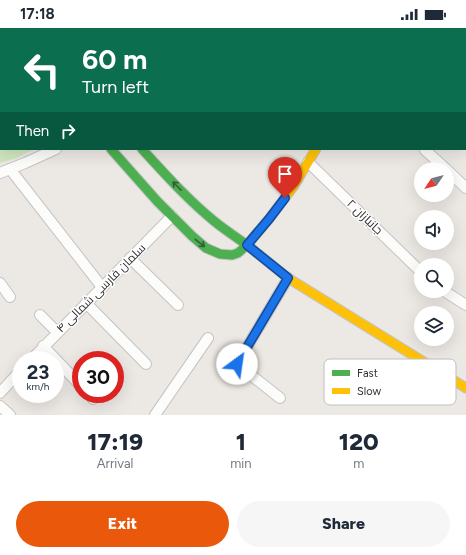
<!DOCTYPE html>
<html lang="en">
<head>
<meta charset="utf-8">
<style>
  :root { --surface:#fff; --page:#f6f6f7; --text:#1f2937; --muted:#747a83; --accent:#ea580c }
  body { margin:0; font-family:Figtree,Cairo,sans-serif; background:var(--page); color:var(--text); height:100vh; display:flex; flex-direction:column; font-size:15px; white-space:nowrap }
  * { box-sizing:border-box; margin:0 }
  p { font-size:13px; color:var(--muted) }
  .icon { flex:none; width:22px; height:22px; fill:none; stroke:currentColor; stroke-width:2; stroke-linecap:round; stroke-linejoin:round }
  .map { position:relative; height:387px; overflow:hidden }
  .details { display:flex; flex-direction:column; background:var(--surface); flex:1 }
  .details>* { flex:none }
  .guide { position:absolute; left:0px; top:0px; width:466px; height:122px; box-shadow:0 4px 16px #0002; background:#0b6e4f; color:#fff; overflow:hidden }
  .needle { width:26px; rotate:235deg }
  .buttons { position:absolute; left:414px; top:134px; display:grid; gap:8px }
  .buttons a { display:grid; place-items:center; width:40px; height:40px; border-radius:50%; background:var(--surface); box-shadow:0 4px 16px #0002; font-size:20px }
  .speed { position:absolute; left:12px; top:323px; display:flex; gap:8px; font-size:20px; font-weight:700; text-align:center }
  .speed>* { display:grid; place-content:center; width:52px; height:52px; border-radius:50%; background:var(--surface); box-shadow:0 4px 16px #0002; line-height:1 }
  .speed small { font-size:10px; font-weight:400 }
  .speed .limit { border:6px solid #d22; background:#fff; color:#111 }
  .pin { position:absolute; display:grid; place-items:center; width:34px; height:34px; color:#fff; margin:-41px -17px; border-radius:50% 50% 50% 0; rotate:-45deg; box-shadow:0 0 4px #0007 }
  .pin .icon { rotate:45deg }
  .me { position:absolute; width:44px; margin:-22px; rotate:31deg; stroke-linejoin:round; filter:drop-shadow(0 0 3px #0008) }
  .turn { display:flex; align-items:center; gap:14px; height:84px; padding:0 16px; font-size:18px }
  .turn .icon { width:52px; height:52px; stroke-width:2.5 }
  .turn b { display:block; font-size:28px; line-height:34px }
  .then { display:flex; align-items:center; height:38px; padding:0 16px; background:#0003; gap:8px; font-size:15px }
  .eta { display:flex; justify-content:space-evenly; align-items:center; height:68px; text-align:center }
  .eta b { font-size:24px; font-weight:800; line-height:28px }
  .button { display:flex; gap:8px; margin-top:auto; padding:8px 16px }
  .button a { flex:1; height:46px; border-radius:24px; background:var(--accent); color:#fff; font-size:16px; font-weight:800; line-height:46px; text-align:center }
  .button a+a { background:var(--page); color:var(--text) }
  .status { display:flex; justify-content:space-between; align-items:center; height:28px; padding:0 20px; background:var(--surface); direction:ltr }
  .status svg { height:11px; fill:currentColor }
  .map>svg:first-child { display:block }
  .green { fill:#cee6be }
  .lines { fill:none; stroke-linecap:round; stroke-linejoin:round }
  .lane-casing { stroke:#c5c4c5; stroke-width:7 }
  .street-casing { stroke:#c5c4c5; stroke-width:12 }
  .fast-casing { stroke:#c5c4c5; stroke-width:11 }
  .slow-casing { stroke:#c5c4c5; stroke-width:11 }
  .lane { stroke:#fcfcfb; stroke-width:5 }
  .street { stroke:#fcfcfb; stroke-width:10 }
  .fast { stroke:#4caf50; stroke-width:9 }
  .slow { stroke:#ffc107; stroke-width:9 }
  .oneway { stroke:#385b3a }
  .route-casing { stroke:#114b97; stroke-width:10 }
  .route { stroke:#1a73e8; stroke-width:7 }
  .labels { text-anchor:middle; stroke-width:3; stroke-linejoin:round; paint-order:stroke }
  .street-label { font-size:12px; fill:#2e2e2e; stroke:#fff }
  .key { fill:#fff; stroke:#c0c0c0; stroke-width:1 }
  .key-label { font-size:11px; fill:#2e2e2e }
</style>
</head>
<body>
<div class="status"><b>17:18</b><svg viewBox="0 0 49 12"><path d="M0 12V9h3v3zM5 12V6h3v6zM10 12V3h3v9zM15 12V0h3v12zM26 1h20v11H26zM47 4h2v5h-2z"/></svg></div>
<div class="map">
<svg width="466" height="387" viewBox="0 0 466 387">
  <rect width="100%" height="100%" fill="#ece8e4"/>
  <path class="green" d="M 0,88 L 1,88 L 1,121 L 35,121 L 16,130 L 0,135 Z"/>
  <g class="lines">
    <g class="lane-casing">
      <path id="lane" d="M 46,0 L 46,1"/>
    </g>
    <g class="street-casing">
      <g id="street">
        <path d="M 126,0 L 127,1"/>
        <path d="M 339,0 L 339,1"/>
        <path d="M 207,1 L 209,0"/>
        <path d="M 425,122 L 446,141"/>
        <path d="M 308,134 L 421,244"/>
        <path d="M 10,141 L 102,259"/>
        <path d="M 447,142 L 466,160"/>
        <path d="M 0,145 L 25,135 L 56,121"/>
        <path d="M 130,230 L 178,277"/>
        <path d="M 0,255 L 10,269"/>
        <path d="M 444,263 L 466,277"/>
        <path d="M 86,275 L 146,336"/>
        <path d="M 40,287 L 57,304"/>
        <path d="M 43,318 L 81,358"/>
        <path d="M 31,332 L 172,188"/>
        <path d="M 0,365 L 21,342"/>
        <path d="M 89,366 L 93,371"/>
        <path d="M 280,370 L 237,336 L 288,250"/>
        <path d="M 0,378 L 10,387"/>
        <path d="M 155,387 L 208,310"/>
      </g>
    </g>
    <g class="fast-casing">
      <g id="fast">
        <path d="M 417,1 L 418,0"/>
        <path d="M 111,121 L 157,173 L 192,208 L 206,220 L 220,226 L 232,227 L 238,225 L 247,217 C 236,209 225,202 214,193 C 188,172 165,146 142,121"/>
      </g>
    </g>
    <g class="slow-casing">
      <path id="slow" d="M 316,121 L 293,159 L 269,191 L 247,217 L 288,250 L 466,360"/>
    </g>
    <use href="#lane" class="lane"/>
    <use href="#street" class="street"/>
    <use href="#fast" class="fast"/>
    <use href="#slow" class="slow"/>
  </g>
  <defs><path id="oneway-shaft" d="M-6 0H5M1.5-3L5.5 0L1.5 3" fill="none" stroke-width="1.6" stroke-linecap="round" stroke-linejoin="round"/></defs>
  <g class="oneway">
    <use href="#oneway-shaft" transform="translate(177 158) rotate(-135)"/>
    <use href="#oneway-shaft" transform="translate(200 215) rotate(38)"/>
  </g>
  <g class="lines">
    <g class="route-casing">
      <path id="route" d="M 237,336 L 288,250 L 247,217 L 269,191 L 285,170"/>
    </g>
    <use href="#route" class="route"/>
  </g>
  <g class="labels">
    <g class="street-label">
      <text transform="translate(365 189) rotate(44)" y="4">جانبازان ۲</text>
      <text transform="translate(101 260) rotate(-45)" y="4">سلمان فارسی شمالی ۴</text>
    </g>
  </g>
  <rect x="324" y="331" width="132" height="46" rx="6" class="key"/>
  <rect x="332" y="342" width="18" height="6" fill="#4caf50"/>
  <rect x="332" y="360" width="18" height="6" fill="#ffc107"/>
  <g class="key-label">
    <text x="357" y="349">Fast</text>
    <text x="357" y="367">Slow</text>
  </g>
</svg>
<div class="buttons">
<a><svg class="needle" viewBox="-14 -14 28 28"><path d="M0-13l5 13h-10z" fill="#e53935"/><path d="M0 13l5-13h-10z" fill="#747a83"/></svg></a>
<a><svg class="icon" aria-label="sound" viewBox="0 0 24 24"><path d="M4 9h4l5-4v14l-5-4H4zM17 9q2 3 0 6"/></svg></a>
<a><svg class="icon" aria-label="search" viewBox="0 0 24 24"><circle cx="10" cy="10" r="6"/><path d="M15 15l6 6"/></svg></a>
<a><svg class="icon" aria-label="layers" viewBox="0 0 24 24"><path d="M12 4l9 5-9 5-9-5zM3 14l9 5 9-5"/></svg></a>
</div>
<div class="speed"><div>23<small>km/h</small></div><div class="limit">30</div></div>
<div class="pin" style="left:285px;top:170px;background:#d93025"><svg class="icon" aria-label="arrive" viewBox="0 0 24 24"><path d="M6 21V4h12l-3 4 3 4H6"/></svg></div>
<svg class="me" style="left:237px;top:336px" viewBox="-20 -20 40 40"><circle r="19" fill="#fff"/><path d="M0-13L10 11 0 6-10 11z" fill="#1a73e8"/></svg>
<div class="guide">
<div class="turn"><svg class="icon" aria-label="left" viewBox="0 0 24 24"><path d="M17 20v-9H6M10 6l-5 5 5 5"/></svg><div><b>60 m</b>Turn left</div></div>
<div class="then">Then<svg class="icon" aria-label="right" viewBox="0 0 24 24"><path d="M7 20v-9h11M14 6l5 5-5 5"/></svg></div>
</div>
</div>
<section class="details">
<div class="eta">
<div><b>17:19</b><p>Arrival</p></div>
<div><b>1</b><p>min</p></div>
<div><b>120</b><p>m</p></div>
</div>
<div class="button"><a>Exit</a><a>Share</a></div>
</section>
</body>
</html>
